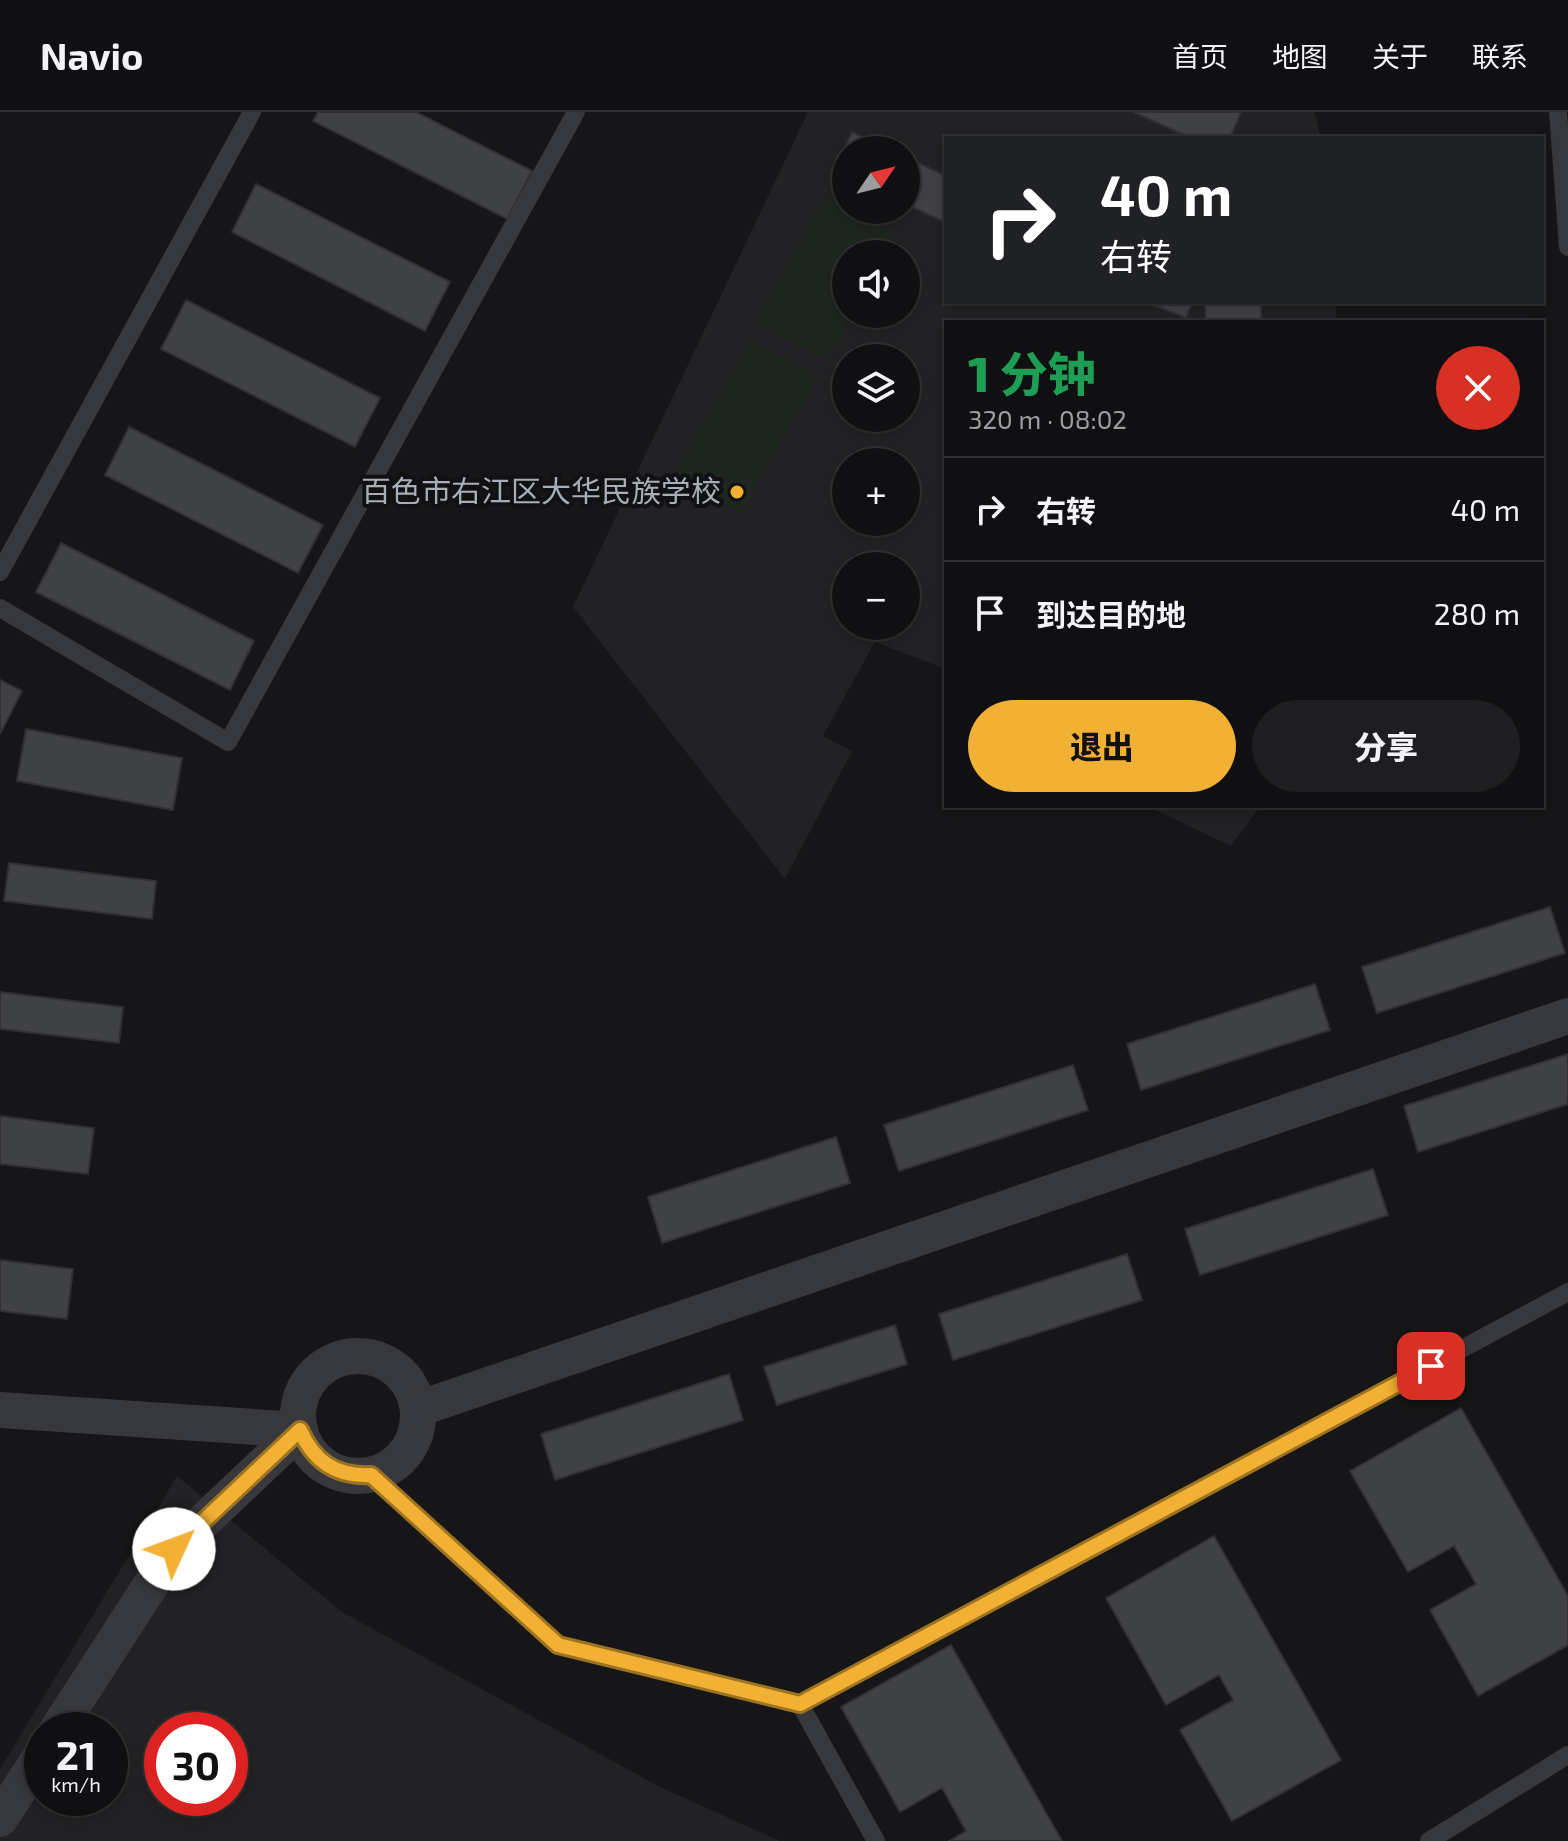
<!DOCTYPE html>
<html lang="zh">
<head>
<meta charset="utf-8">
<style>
  :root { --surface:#101012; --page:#1e1e20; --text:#f1f3f6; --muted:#9c9d9f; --line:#303032; --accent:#f2b134 }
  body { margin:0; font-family:"Exo 2","Noto Sans SC",sans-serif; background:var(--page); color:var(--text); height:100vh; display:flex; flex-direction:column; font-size:30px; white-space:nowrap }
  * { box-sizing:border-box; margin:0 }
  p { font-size:26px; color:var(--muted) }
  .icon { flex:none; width:44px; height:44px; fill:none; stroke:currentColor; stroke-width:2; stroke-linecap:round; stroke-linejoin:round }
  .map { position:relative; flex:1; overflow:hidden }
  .details { position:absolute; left:944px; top:208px; width:600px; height:488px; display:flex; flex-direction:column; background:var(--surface); border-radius:0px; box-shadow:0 4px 12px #0003,0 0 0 2px var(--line) }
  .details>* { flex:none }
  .guide { position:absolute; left:944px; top:24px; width:600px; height:168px; border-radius:0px; box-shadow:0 4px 12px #0003,0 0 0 2px var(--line); background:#202124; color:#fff; overflow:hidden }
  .needle { width:52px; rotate:55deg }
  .controls { position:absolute; left:832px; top:24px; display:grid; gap:16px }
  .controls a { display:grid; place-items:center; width:88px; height:88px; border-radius:50%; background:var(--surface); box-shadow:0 4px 12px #0003,0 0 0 2px var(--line); font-size:40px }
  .speed { position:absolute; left:24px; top:1600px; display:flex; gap:16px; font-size:40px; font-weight:700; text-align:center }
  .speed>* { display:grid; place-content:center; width:104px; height:104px; border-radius:50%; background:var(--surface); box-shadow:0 4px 12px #0003,0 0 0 2px var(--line); line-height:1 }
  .speed small { font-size:20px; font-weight:400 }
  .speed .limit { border:12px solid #d22; background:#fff; color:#111 }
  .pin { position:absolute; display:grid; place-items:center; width:68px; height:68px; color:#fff; margin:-34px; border-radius:16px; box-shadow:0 4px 12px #0006 }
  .me { position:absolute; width:88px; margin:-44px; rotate:47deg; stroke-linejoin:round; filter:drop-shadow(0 0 6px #0008) }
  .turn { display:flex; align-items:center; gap:28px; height:168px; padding:0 24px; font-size:36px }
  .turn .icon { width:104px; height:104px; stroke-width:2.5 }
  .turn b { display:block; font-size:56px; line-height:68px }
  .round { display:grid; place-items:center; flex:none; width:84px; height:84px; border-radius:42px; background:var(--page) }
  .summary { display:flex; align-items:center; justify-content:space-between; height:136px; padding:0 24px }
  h1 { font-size:48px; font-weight:800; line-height:60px; color:#1e9e55 }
  .action { display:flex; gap:16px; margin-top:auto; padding:16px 24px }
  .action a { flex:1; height:92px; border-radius:48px; background:var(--accent); color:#111; font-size:32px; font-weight:800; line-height:92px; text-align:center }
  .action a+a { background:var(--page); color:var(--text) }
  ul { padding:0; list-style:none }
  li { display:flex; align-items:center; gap:24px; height:104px; padding:0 24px; border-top:2px solid var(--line) }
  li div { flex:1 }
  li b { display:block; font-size:30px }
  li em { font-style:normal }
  header { display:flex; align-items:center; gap:48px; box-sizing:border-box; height:112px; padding:0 40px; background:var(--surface); border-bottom:2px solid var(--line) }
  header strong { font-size:38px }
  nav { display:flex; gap:44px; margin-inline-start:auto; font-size:28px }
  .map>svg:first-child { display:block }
  .built { fill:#222225; fill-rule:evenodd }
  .green { fill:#1e261f }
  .building { fill:#404145; stroke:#303034; stroke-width:2 }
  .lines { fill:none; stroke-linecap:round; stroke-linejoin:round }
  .service { stroke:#37383d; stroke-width:18 }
  .minor { stroke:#37383d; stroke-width:36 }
  .route-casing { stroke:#9d7322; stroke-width:20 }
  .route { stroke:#f2b134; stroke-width:14 }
  .poi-dot { fill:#f2b134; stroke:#111113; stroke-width:3 }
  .labels { text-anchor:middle; stroke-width:8; stroke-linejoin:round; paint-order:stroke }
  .poi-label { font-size:30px; fill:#a8adb8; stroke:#111113; text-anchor:end }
</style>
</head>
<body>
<header>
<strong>Navio</strong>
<nav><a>首页</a><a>地图</a><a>关于</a><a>联系</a></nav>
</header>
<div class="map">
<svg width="1568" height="1729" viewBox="0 0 1568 1729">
  <rect width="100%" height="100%" fill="#161618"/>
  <g class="built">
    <path d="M 808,0 L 1314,0 L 1321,26 L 946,26 L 946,190 L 1335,190 L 1337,210 L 946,210 L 946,557 L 875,530 L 823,624 L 852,639 L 785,767 L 573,495 ZM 846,38 L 906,38 L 906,98 L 846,98 ZM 846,142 L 906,142 L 906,202 L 846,202 ZM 846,246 L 906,246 L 906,306 L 846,306 ZM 846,350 L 906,350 L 906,410 L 846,410 ZM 846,454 L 906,454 L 906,514 L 846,514 Z"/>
    <path d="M 1147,694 L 1260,694 L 1231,734 Z"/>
    <path d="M 177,1364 L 342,1500 L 660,1675 L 780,1729 L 0,1729 L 0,1657 ZM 42,1618 L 110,1618 L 110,1686 L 42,1686 ZM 162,1618 L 230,1618 L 230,1686 L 162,1686 Z"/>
  </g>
  <g class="green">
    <path d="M 825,85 L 895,123 L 885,142 L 846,142 L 846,202 L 853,202 L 827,248 L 757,210 Z"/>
    <path d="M 752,228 L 818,266 L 740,400 L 675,362 Z"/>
  </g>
  <g class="building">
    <path d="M 318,0 L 416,0 L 532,59 L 507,107 L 313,9 Z"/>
    <path d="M 1133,0 L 1241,0 L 1230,26 L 1191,26 Z"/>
    <path d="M 852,20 L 891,38 L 846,38 L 846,63 L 834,58 Z"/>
    <path d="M 906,45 L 946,64 L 946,111 L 906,92 Z"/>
    <path d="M 256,72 L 450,170 L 425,219 L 232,120 Z"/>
    <path d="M 186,188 L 380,286 L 355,335 L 161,237 Z"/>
    <path d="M 1145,190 L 1192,190 L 1186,206 Z"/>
    <path d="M 1205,190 L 1261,190 L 1261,210 L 1206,210 Z"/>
    <path d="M 129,315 L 323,413 L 298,461 L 105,363 Z"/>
    <path d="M 61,431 L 254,529 L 230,578 L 36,480 Z"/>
    <path d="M 0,568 L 22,579 L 0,622 Z"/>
    <path d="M 26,617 L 182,646 L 173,698 L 17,669 Z"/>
    <path d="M 9,751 L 156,769 L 152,807 L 4,789 Z"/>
    <path d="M 1550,795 L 1565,841 L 1377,901 L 1362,855 Z"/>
    <path d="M 1315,872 L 1330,918 L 1141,978 L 1127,932 Z"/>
    <path d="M 0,880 L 123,895 L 119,931 L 0,917 Z"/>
    <path d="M 1568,942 L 1568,992 L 1418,1040 L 1404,994 Z"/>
    <path d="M 1073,953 L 1088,998 L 899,1059 L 884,1013 Z"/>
    <path d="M 0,1004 L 94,1016 L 88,1062 L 0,1052 Z"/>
    <path d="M 836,1025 L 850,1071 L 662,1131 L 648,1085 Z"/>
    <path d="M 1373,1057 L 1388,1103 L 1200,1163 L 1185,1117 Z"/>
    <path d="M 1127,1142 L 1142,1188 L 953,1248 L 939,1202 Z"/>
    <path d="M 0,1148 L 73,1157 L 67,1207 L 0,1199 Z"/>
    <path d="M 895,1213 L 907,1252 L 777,1293 L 764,1255 Z"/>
    <path d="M 729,1262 L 743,1308 L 555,1368 L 541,1322 Z"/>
    <path d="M 1461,1296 L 1568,1484 L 1568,1533 L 1478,1584 L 1430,1498 L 1476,1472 L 1454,1434 L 1408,1460 L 1350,1359 Z"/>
    <path d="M 1214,1424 L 1341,1648 L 1232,1709 L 1180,1618 L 1233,1588 L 1219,1563 L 1166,1593 L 1106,1486 Z"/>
    <path d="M 951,1533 L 1062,1729 L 949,1729 L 966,1719 L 942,1676 L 900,1700 L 841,1595 Z"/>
  </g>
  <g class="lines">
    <g class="service">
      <path d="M 1558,0 L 1568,135"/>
      <path d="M 0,460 L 252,0"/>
      <path d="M 0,496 L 228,630 L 576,0"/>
      <path d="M 371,1363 L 558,1533 L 800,1592 L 1568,1180"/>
      <path d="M 800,1592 L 876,1729"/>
      <path d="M 1429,1729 L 1568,1643"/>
    </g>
    <g class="minor">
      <circle cx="358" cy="1304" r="60"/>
      <path d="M 418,1297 L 1568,904"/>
      <path d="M 0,1298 L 300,1318"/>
      <path d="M 57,1618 L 174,1437 L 300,1318"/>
      <path d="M 0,1707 L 42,1642"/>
    </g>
  </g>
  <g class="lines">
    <g class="route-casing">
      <path id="route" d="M 174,1437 L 300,1318 C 314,1350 336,1365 371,1363 L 558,1533 L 800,1592 L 1431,1254"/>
    </g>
    <use href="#route" class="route"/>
  </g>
  <circle class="poi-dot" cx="737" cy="380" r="8"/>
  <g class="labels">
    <g class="poi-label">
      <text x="721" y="390">百色市右江区大华民族学校</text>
    </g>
  </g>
</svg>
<div class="controls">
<a><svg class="needle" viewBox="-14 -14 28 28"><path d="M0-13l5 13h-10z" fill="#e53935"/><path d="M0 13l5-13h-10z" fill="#9c9d9f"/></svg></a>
<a><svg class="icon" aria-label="sound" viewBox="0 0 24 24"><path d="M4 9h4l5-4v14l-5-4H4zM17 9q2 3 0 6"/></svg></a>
<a><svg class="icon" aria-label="layers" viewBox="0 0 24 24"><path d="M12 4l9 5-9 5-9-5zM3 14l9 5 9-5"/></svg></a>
<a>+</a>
<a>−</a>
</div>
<div class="speed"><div>21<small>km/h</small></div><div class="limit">30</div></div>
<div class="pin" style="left:1431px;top:1254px;background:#d93025"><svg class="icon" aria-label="arrive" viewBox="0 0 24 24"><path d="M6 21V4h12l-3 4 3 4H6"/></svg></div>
<svg class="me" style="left:174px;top:1437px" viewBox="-20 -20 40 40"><circle r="19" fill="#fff"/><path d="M0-13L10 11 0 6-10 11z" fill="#f2b134"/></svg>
<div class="guide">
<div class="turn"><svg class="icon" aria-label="right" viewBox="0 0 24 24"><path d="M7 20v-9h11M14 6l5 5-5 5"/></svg><div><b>40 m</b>右转</div></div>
</div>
<section class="details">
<div class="summary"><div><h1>1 分钟</h1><p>320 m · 08:02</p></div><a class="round" style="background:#d93025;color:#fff"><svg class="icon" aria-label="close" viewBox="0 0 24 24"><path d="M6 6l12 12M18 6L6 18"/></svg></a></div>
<ul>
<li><svg class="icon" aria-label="right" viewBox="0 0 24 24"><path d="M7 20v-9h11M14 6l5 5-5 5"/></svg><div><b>右转</b></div><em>40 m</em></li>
<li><svg class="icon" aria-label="arrive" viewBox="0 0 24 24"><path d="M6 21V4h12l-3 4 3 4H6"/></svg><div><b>到达目的地</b></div><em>280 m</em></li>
</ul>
<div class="action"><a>退出</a><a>分享</a></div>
</section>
</div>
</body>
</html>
